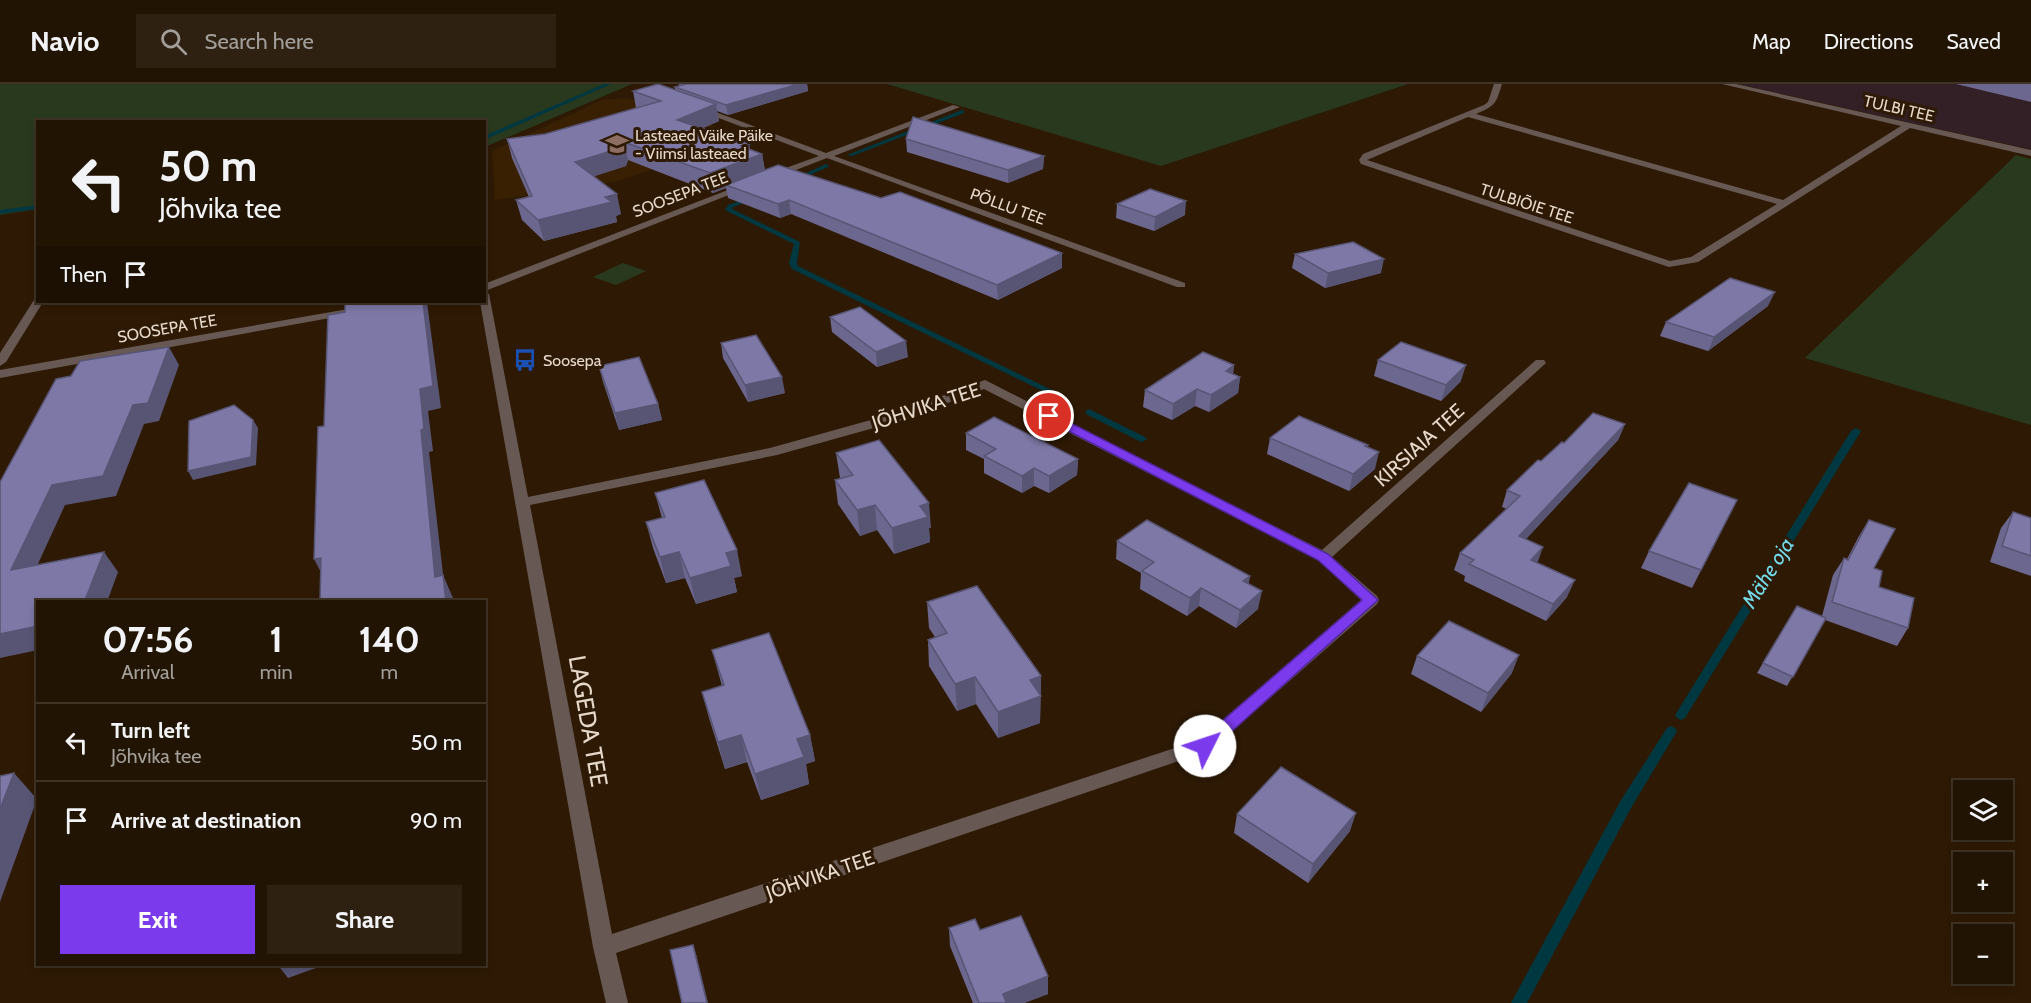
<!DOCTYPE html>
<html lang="en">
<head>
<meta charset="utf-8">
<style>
  :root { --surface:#221403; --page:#2e2112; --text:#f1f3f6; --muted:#a29e9a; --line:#3f3325; --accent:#7c3aed }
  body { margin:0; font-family:Cabin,sans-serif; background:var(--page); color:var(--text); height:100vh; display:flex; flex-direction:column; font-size:22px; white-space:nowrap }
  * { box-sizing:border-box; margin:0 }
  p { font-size:20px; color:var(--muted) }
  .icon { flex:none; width:33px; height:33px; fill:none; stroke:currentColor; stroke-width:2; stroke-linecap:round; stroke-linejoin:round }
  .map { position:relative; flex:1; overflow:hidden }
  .side { position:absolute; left:36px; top:516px; width:450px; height:366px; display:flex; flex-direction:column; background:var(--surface); border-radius:0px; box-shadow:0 3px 9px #0003,0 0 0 2px var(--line) }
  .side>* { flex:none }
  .top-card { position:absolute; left:36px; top:36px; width:450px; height:183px; border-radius:0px; box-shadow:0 3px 9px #0003,0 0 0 2px var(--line); background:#221403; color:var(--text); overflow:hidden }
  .controls { position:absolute; left:1953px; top:696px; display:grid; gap:12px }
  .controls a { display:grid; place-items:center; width:60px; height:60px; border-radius:0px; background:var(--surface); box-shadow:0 3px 9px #0003,0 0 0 2px var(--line); font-size:30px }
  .pin { position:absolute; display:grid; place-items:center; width:51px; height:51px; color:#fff; margin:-26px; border:3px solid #fff; border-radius:50%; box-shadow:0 2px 6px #0007 }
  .me { position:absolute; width:66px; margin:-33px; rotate:49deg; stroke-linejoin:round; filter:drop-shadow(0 0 4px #0008) }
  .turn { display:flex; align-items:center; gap:21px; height:126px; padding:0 24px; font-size:27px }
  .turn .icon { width:78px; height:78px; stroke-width:2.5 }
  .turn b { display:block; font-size:42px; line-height:51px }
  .then { display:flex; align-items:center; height:57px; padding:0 24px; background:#0003; gap:12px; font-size:22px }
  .eta { display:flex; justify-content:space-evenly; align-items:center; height:102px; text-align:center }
  .eta b { font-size:36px; font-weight:800; line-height:42px }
  .cta { display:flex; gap:12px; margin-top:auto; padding:12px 24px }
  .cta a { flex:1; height:69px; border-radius:0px; background:var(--accent); color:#fff; font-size:24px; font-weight:800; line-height:69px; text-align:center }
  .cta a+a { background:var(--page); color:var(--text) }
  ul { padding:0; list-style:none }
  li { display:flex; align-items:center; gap:18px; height:78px; padding:0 24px; border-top:2px solid var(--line) }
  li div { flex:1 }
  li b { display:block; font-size:22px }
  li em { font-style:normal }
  header { display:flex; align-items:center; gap:36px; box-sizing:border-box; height:84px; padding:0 30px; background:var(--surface); border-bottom:2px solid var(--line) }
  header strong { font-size:28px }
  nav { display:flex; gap:33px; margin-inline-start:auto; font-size:21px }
  .search { width:420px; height:54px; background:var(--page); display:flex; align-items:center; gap:15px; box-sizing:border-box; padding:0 21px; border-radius:0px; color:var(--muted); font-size:22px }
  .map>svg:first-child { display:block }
  .built { fill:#3a2003 }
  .industrial { fill:#332026 }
  .green { fill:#29391e }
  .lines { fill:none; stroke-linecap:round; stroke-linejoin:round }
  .stream { fill:#003841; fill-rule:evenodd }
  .minor { fill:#675854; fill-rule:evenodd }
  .wall { fill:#6c678e }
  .shaded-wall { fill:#585474 }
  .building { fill:#7d78a5; stroke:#585474; stroke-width:1.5 }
  .route { fill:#7c3aed; stroke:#51269a; stroke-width:1.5 }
  .labels { text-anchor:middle; stroke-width:6; stroke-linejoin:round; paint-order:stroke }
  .far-street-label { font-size:16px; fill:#e6d8cb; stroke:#2e1a04 }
  .far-poi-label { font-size:16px; fill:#e6d8cb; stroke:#2e1a04; text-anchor:start }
  .street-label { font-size:20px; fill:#e6d8cb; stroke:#2e1a04 }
  .water-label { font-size:21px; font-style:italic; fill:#73d9ec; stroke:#2e1a04 }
  .near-street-label { font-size:24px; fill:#e6d8cb; stroke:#2e1a04 }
</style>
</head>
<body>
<header>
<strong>Navio</strong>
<div class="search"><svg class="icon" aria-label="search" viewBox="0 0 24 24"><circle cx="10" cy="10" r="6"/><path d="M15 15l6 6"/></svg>Search here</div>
<nav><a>Map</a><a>Directions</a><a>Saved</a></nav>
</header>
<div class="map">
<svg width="2031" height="919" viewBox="0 0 2031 919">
  <rect width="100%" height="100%" fill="#2e1a04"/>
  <path class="built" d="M 627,14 L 747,53 L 618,97 L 495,116 L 492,67 L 602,16 Z"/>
  <path class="industrial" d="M 1738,0 L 2031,0 L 2031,65 L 2029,65 Z"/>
  <g class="green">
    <path d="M 0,0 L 632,0 L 485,63 L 484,38 L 38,38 L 37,125 L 0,131 Z"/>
    <path d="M 887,0 L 1408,0 L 1161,82 Z"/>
    <path d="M 2016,71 L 2031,75 L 2031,341 L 1805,274 Z"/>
    <path d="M 623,179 L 646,187 L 616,201 L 593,193 Z"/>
  </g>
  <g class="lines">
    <g class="stream">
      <path d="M 604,0 L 611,0 L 484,56 L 484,52 Z"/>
      <path d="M 962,26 L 964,27 L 964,29 L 852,72 L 847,71 Z"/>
      <path d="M 826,80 L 829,82 L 828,83 L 798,96 L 793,95 Z"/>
      <path d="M 750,114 L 755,115 L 733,123 L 732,125 L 800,158 L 797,179 L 798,182 L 1056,308 L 1052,311 L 1049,310 L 792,185 L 789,179 L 794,160 L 725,126 L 728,121 Z"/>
      <path d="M 38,121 L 38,125 L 0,130 L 0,126 Z"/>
      <path d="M 1089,325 L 1145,353 L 1147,355 L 1142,358 L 1139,357 L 1086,330 L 1085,328 Z"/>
      <path d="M 1856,344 L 1861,347 L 1685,634 L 1681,636 L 1677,634 L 1675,631 L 1677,628 L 1851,347 Z"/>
      <path d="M 1671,642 L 1675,644 L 1677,647 L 1631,724 L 1527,919 L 1511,919 L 1621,716 L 1667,644 Z"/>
    </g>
    <g class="minor">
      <path d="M 1494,0 L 1502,0 C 1496,20 1495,22 1476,30 L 1783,116 L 1901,42 L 1722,0 L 1736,0 L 2031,66 L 2031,72 L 1910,44 L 1698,178 L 1669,183 L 1361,80 L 1359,76 L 1363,70 L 1484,21 L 1488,18 ZM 1468,33 L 1777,120 L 1691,173 L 1670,177 L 1367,76 Z"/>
      <path d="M 953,21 L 960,23 L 834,72 L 1185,199 L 1185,203 L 1177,203 L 827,74 L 775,94 L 769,94 L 769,90 L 819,72 L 695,25 L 702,23 L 826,69 Z"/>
      <path d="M 741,101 L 749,103 L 485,207 L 489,210 L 528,413 L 770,364 L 896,329 L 985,296 L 1322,466 L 1536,276 L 1544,276 L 1546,279 L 1332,473 L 1377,512 L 1379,516 L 1377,520 L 1211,666 L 616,869 L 628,919 L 606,919 L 593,863 L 480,218 L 484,218 L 484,200 ZM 984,305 L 1318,476 L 1361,516 L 1199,656 L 612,850 L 530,421 L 777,371 L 906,335 Z"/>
      <path d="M 38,215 L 38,218 L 43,218 L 6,278 L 0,282 L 0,269 L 34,216 Z"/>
      <path d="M 348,225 L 352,226 L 352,230 L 0,294 L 0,286 Z"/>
    </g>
  </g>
  <g class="wall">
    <path d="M 679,0 L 807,0 L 808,7 L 728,31 L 717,27 L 719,37 L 703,44 L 749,60 L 750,65 L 762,70 L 765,86 L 881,114 L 1062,169 L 1062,184 L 998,216 L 791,130 L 780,134 L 728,114 L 726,104 L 713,109 L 628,76 L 626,82 L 594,92 L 621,130 L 616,132 L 617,138 L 544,157 L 522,136 L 516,116 L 529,113 L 512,74 L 507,55 L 545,50 L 636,24 L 633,7 L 675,5 L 675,3 L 679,2 Z"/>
    <path d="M 1956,0 L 2031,0 L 2031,18 Z"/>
    <path d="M 906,55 L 1044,72 L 1043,85 L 1008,99 L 907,68 Z"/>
    <path d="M 1117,120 L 1185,131 L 1154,147 L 1116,134 Z"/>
    <path d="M 1295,170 L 1381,189 L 1325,204 L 1292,184 Z"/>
    <path d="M 1768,222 L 1708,267 L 1660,252 L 1666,238 Z"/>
    <path d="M 830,233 L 908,273 L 877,283 L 832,248 Z"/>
    <path d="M 721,259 L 785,309 L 748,318 L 723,274 Z"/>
    <path d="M 1378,276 L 1461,297 L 1441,317 L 1374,292 Z"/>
    <path d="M 1234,281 L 1233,290 L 1240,293 L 1238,309 L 1209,328 L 1195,322 L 1172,336 L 1143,323 L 1145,306 Z"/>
    <path d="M 599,282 L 658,320 L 662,336 L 619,346 L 603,298 Z"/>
    <path d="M 1625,340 L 1618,356 L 1526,455 L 1537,479 L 1567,513 L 1546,537 L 1464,497 L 1465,492 L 1454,486 L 1460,469 L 1507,425 L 1502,423 L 1507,406 L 1564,359 Z"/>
    <path d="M 966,349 L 1078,375 L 1077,391 L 1049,409 L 1034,402 L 1022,409 L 984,389 L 984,375 L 966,366 Z"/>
    <path d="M 1270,354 L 1368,361 L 1367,363 L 1375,385 L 1349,407 L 1267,370 Z"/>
    <path d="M 836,369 L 931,444 L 929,444 L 930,458 L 894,470 L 877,446 L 860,452 L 838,420 L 835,396 L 840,394 Z"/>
    <path d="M 655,409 L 742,492 L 734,494 L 737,508 L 696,520 L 685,494 L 666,499 L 653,464 L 646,438 L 662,434 Z"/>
    <path d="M 1737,416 L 1692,504 L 1641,484 L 1649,467 Z"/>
    <path d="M 2013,428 L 2031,434 L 2031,492 L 1990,478 L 2001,444 Z"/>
    <path d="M 1869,436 L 1874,484 L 1879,503 L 1908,544 L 1897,562 L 1825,536 L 1787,602 L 1757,589 L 1797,522 L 1822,532 L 1833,491 L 1844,474 L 1847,475 L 1859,452 Z"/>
    <path d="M 1117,457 L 1250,492 L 1248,500 L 1258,525 L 1236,544 L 1199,522 L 1187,532 L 1140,505 L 1141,489 L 1116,475 Z"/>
    <path d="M 927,518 L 1041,592 L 1040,639 L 998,654 L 976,620 L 957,627 L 929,582 L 928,556 L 935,553 L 929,544 Z"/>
    <path d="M 712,566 L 810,651 L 815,677 L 806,680 L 809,700 L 761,716 L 747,678 L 725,685 L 709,634 L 702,608 L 722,602 Z"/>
    <path d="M 1417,572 L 1512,589 L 1481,628 L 1411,590 Z"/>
    <path d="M 1237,730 L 1350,747 L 1308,799 L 1234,749 Z"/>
    <path d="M 949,844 L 980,846 L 1048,910 L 1024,919 L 973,919 L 950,862 Z"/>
  </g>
  <g class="shaded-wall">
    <path d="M 799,0 L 807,0 L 808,7 L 728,31 L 726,21 Z"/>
    <path d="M 716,20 L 719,37 L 681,54 L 677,36 Z"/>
    <path d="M 624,58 L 628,76 L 626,82 L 580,97 L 575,78 Z"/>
    <path d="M 749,60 L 751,74 L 762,70 L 765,89 L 726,101 L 726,104 L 713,109 L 710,89 L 741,62 Z"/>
    <path d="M 1044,72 L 1043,85 L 1008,99 L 1008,86 Z"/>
    <path d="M 617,110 L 621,130 L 616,132 L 617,138 L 544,157 L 538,136 Z"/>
    <path d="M 789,116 L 791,130 L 780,134 L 778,120 Z"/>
    <path d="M 1186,117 L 1185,131 L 1154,147 L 1155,133 Z"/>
    <path d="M 1062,169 L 1062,184 L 998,216 L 997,201 Z"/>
    <path d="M 1384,175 L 1381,189 L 1325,204 L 1328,189 Z"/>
    <path d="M 1775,208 L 1768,222 L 1708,267 L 1714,253 Z"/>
    <path d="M 423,218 L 427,218 L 441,324 L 428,327 L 433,367 L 429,368 L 446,516 L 435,493 L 421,346 L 420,305 Z"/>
    <path d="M 906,257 L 908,273 L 877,283 L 876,268 Z"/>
    <path d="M 169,263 L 179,281 L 159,337 L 144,340 L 116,412 L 65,421 L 26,506 L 11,486 L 52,401 L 133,321 Z"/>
    <path d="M 1234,281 L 1232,297 L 1226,287 Z"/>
    <path d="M 1466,281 L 1461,297 L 1441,317 L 1446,301 Z"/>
    <path d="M 782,293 L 785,309 L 748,318 L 745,301 Z"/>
    <path d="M 1240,293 L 1238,309 L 1209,328 L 1211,311 Z"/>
    <path d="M 1197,305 L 1195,322 L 1172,336 L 1173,320 Z"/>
    <path d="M 658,320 L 662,336 L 619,346 L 615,329 Z"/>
    <path d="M 253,336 L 258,344 L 256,381 L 193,396 L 188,387 Z"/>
    <path d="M 1625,340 L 1618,356 L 1513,469 L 1519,452 Z"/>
    <path d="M 1379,368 L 1375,385 L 1349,407 L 1353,390 Z"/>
    <path d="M 1078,375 L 1077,391 L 1049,409 L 1049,392 Z"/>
    <path d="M 1034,384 L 1034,402 L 1022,409 L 1022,392 Z"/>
    <path d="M 929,419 L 931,444 L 929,444 L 930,458 L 894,470 L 892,444 L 920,422 Z"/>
    <path d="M 875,421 L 877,446 L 860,452 L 857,426 Z"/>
    <path d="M 1543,463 L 1537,480 L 1531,476 Z"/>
    <path d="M 737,466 L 742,492 L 734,494 L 737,508 L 696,520 L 690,494 L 726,469 Z"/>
    <path d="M 104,468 L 118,488 L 107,518 L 80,518 Z"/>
    <path d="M 679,468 L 685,494 L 666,499 L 660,473 Z"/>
    <path d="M 321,474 L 326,498 L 314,475 Z"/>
    <path d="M 443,491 L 453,514 L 454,518 L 446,518 Z"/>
    <path d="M 1250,492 L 1247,510 L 1243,497 Z"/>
    <path d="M 1575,496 L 1567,513 L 1546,537 L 1553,520 Z"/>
    <path d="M 1201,504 L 1199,522 L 1187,532 L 1190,514 Z"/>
    <path d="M 1262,507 L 1258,525 L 1236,544 L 1240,526 Z"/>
    <path d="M 38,542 L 38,566 L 0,574 L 0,544 Z"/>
    <path d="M 1519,571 L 1512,589 L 1481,628 L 1488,609 Z"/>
    <path d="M 1041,592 L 1040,639 L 998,654 L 998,628 L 1030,596 Z"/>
    <path d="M 975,593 L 976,620 L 957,627 L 955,600 Z"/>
    <path d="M 741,651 L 747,678 L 725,685 L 718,658 Z"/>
    <path d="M 810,651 L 815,677 L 806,680 L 809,700 L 761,716 L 755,690 L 797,655 Z"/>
    <path d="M 14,689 L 37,715 L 0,818 L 0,725 Z"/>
    <path d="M 1356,729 L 1350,747 L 1308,799 L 1313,780 Z"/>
    <path d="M 693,861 L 696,870 L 708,919 L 707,919 Z"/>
    <path d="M 277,880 L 327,880 L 288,894 Z"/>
    <path d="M 1048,892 L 1048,910 L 1024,919 L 1003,919 L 1003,910 Z"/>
  </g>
  <g class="building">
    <path d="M 658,0 L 716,20 L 677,36 L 749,60 L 741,62 L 762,70 L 710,89 L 624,58 L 621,64 L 575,78 L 617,110 L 605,113 L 612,118 L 538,136 L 516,116 L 532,112 L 507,55 L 545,50 L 661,17 L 633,7 Z"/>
    <path d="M 686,0 L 799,0 L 726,21 L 675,3 Z"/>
    <path d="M 913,33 L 1044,72 L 1008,86 L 906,55 Z"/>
    <path d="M 778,81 L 881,114 L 900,108 L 1062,169 L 997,201 L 789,116 L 778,120 L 726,101 Z"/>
    <path d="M 1150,105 L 1186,117 L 1155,133 L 1117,120 Z"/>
    <path d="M 1353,158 L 1384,175 L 1328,189 L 1295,170 Z"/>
    <path d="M 1730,194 L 1775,208 L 1714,253 L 1666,238 Z"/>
    <path d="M 345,218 L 423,218 L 433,302 L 420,305 L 424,345 L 421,346 L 435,493 L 443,491 L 446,518 L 320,518 L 321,474 L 314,475 L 318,343 L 324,342 L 328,231 L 345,228 Z"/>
    <path d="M 860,223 L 906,257 L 876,268 L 830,233 Z"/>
    <path d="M 756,251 L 782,293 L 745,301 L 721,259 Z"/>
    <path d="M 1401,258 L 1466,281 L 1446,301 L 1378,276 Z"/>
    <path d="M 169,263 L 148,319 L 133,321 L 103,392 L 52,401 L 11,486 L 104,468 L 85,516 L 80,518 L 38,518 L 38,542 L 0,550 L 0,398 L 56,295 L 71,292 L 80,277 Z"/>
    <path d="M 1203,268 L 1234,281 L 1226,287 L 1240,293 L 1211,311 L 1197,305 L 1173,320 L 1145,306 Z"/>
    <path d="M 639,273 L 658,320 L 615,329 L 599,282 Z"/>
    <path d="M 234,321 L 253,336 L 251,373 L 188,387 L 189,337 Z"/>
    <path d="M 1593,329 L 1625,340 L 1519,452 L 1543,463 L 1531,476 L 1575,496 L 1553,520 L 1469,480 L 1474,476 L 1460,469 L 1520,412 L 1507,406 L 1538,376 L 1541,377 L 1562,358 L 1564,359 Z"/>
    <path d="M 1299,332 L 1368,361 L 1365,362 L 1379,368 L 1353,390 L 1270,354 Z"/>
    <path d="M 994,333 L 1078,375 L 1049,392 L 1034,384 L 1022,392 L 984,372 L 996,365 L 966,349 Z"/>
    <path d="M 879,356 L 929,419 L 920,422 L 928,433 L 892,444 L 875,421 L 857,426 L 835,396 L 853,391 L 836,369 Z"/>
    <path d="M 704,396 L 737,466 L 726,469 L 731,482 L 690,494 L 679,468 L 660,473 L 646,438 L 665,433 L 655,409 Z"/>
    <path d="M 1689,399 L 1737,416 L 1701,486 L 1649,467 Z"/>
    <path d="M 2013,428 L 2031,434 L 2031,472 L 2002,462 Z"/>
    <path d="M 1147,436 L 1250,492 L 1243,497 L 1262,507 L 1240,526 L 1201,504 L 1190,514 L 1142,487 L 1154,478 L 1117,457 Z"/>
    <path d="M 1869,436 L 1895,445 L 1874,484 L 1882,487 L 1879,503 L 1914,514 L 1908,544 L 1832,518 L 1844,474 L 1848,476 Z"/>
    <path d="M 977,502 L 1041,592 L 1030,596 L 1041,612 L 998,628 L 975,593 L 955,600 L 928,556 L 947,549 L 927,518 Z"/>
    <path d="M 1797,522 L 1826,534 L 1793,593 L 1763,579 Z"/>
    <path d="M 1449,537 L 1519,571 L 1488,609 L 1417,572 Z"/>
    <path d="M 769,549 L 810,651 L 797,655 L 804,673 L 755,690 L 741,651 L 718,658 L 702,608 L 724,601 L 712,566 Z"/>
    <path d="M 1281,683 L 1356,729 L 1313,780 L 1237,730 Z"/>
    <path d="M 14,689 L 0,725 L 0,692 Z"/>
    <path d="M 1021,832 L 1048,892 L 1003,910 L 1006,918 L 1004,919 L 979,919 L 949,844 L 975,835 L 980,846 Z"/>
    <path d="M 693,861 L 707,919 L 682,919 L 670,866 Z"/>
  </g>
  <path class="route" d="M 1045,330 L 1053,330 L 1328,470 L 1378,516 L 1211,666 L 1199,666 L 1196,662 L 1199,657 L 1362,516 L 1318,476 L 1045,335 Z"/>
  <defs>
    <g id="school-bare" transform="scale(1.8)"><path d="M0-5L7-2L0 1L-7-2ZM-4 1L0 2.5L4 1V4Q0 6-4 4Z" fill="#8d6e63" stroke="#2e1a04" stroke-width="2.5" paint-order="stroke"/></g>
    <g id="bus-bare" transform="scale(1.8)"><path d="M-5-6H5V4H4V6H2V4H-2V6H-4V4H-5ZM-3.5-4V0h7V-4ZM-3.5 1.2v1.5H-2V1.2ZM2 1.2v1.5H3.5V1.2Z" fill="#1a4fb4" stroke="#2e1a04" stroke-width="2.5" paint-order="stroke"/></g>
  </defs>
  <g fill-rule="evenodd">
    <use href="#school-bare" x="617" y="60"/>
    <use href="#bus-bare" x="525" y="276"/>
  </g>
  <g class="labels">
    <g class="far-street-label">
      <text transform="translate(1899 24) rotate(13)" y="6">TULBI TEE</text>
      <text transform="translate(680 110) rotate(-21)" y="6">SOOSEPA TEE</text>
      <text transform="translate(1527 119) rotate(18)" y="6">TULBIÕIE TEE</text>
      <text transform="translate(1008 122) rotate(20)" y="6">PÕLLU TEE</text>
      <text transform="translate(167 244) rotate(-10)" y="6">SOOSEPA TEE</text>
    </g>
    <g class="far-poi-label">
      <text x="635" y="57">Lasteaed Väike Päike<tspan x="635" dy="18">- Viimsi lasteaed</tspan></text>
      <text x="543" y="282">Soosepa</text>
    </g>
    <g class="street-label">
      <text transform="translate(926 322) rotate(-18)" y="7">JÕHVIKA TEE</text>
      <text transform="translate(1419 361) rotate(-42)" y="7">KIRSIAIA TEE</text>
      <text transform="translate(820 791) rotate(-19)" y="7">JÕHVIKA TEE</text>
    </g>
    <g class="water-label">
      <text transform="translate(1768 489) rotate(-58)" y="7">Mähe oja</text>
    </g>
    <g class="near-street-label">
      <text transform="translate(588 637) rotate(80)" y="8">LAGEDA TEE</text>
    </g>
  </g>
</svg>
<div class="controls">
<a><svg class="icon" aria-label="layers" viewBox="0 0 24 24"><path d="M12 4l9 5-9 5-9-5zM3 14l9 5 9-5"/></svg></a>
<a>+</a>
<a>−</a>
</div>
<div class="pin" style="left:1049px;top:332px;background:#d93025"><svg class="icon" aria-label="arrive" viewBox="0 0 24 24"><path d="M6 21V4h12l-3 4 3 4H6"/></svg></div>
<svg class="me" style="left:1205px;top:662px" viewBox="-20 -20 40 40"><circle r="19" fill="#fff"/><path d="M0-13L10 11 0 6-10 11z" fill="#7c3aed"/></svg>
<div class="top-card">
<div class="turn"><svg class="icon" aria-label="left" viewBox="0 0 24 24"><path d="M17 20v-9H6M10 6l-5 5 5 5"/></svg><div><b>50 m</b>Jõhvika tee</div></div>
<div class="then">Then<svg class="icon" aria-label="arrive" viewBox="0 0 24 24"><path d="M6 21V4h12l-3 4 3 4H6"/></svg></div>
</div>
<section class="side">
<div class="eta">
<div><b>07:56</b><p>Arrival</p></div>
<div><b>1</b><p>min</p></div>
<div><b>140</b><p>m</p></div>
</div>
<ul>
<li><svg class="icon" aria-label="left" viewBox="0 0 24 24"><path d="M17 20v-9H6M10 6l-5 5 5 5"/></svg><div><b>Turn left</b><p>Jõhvika tee</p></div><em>50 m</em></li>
<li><svg class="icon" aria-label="arrive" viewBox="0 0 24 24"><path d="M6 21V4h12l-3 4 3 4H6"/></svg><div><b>Arrive at destination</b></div><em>90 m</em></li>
</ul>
<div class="cta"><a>Exit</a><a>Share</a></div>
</section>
</div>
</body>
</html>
